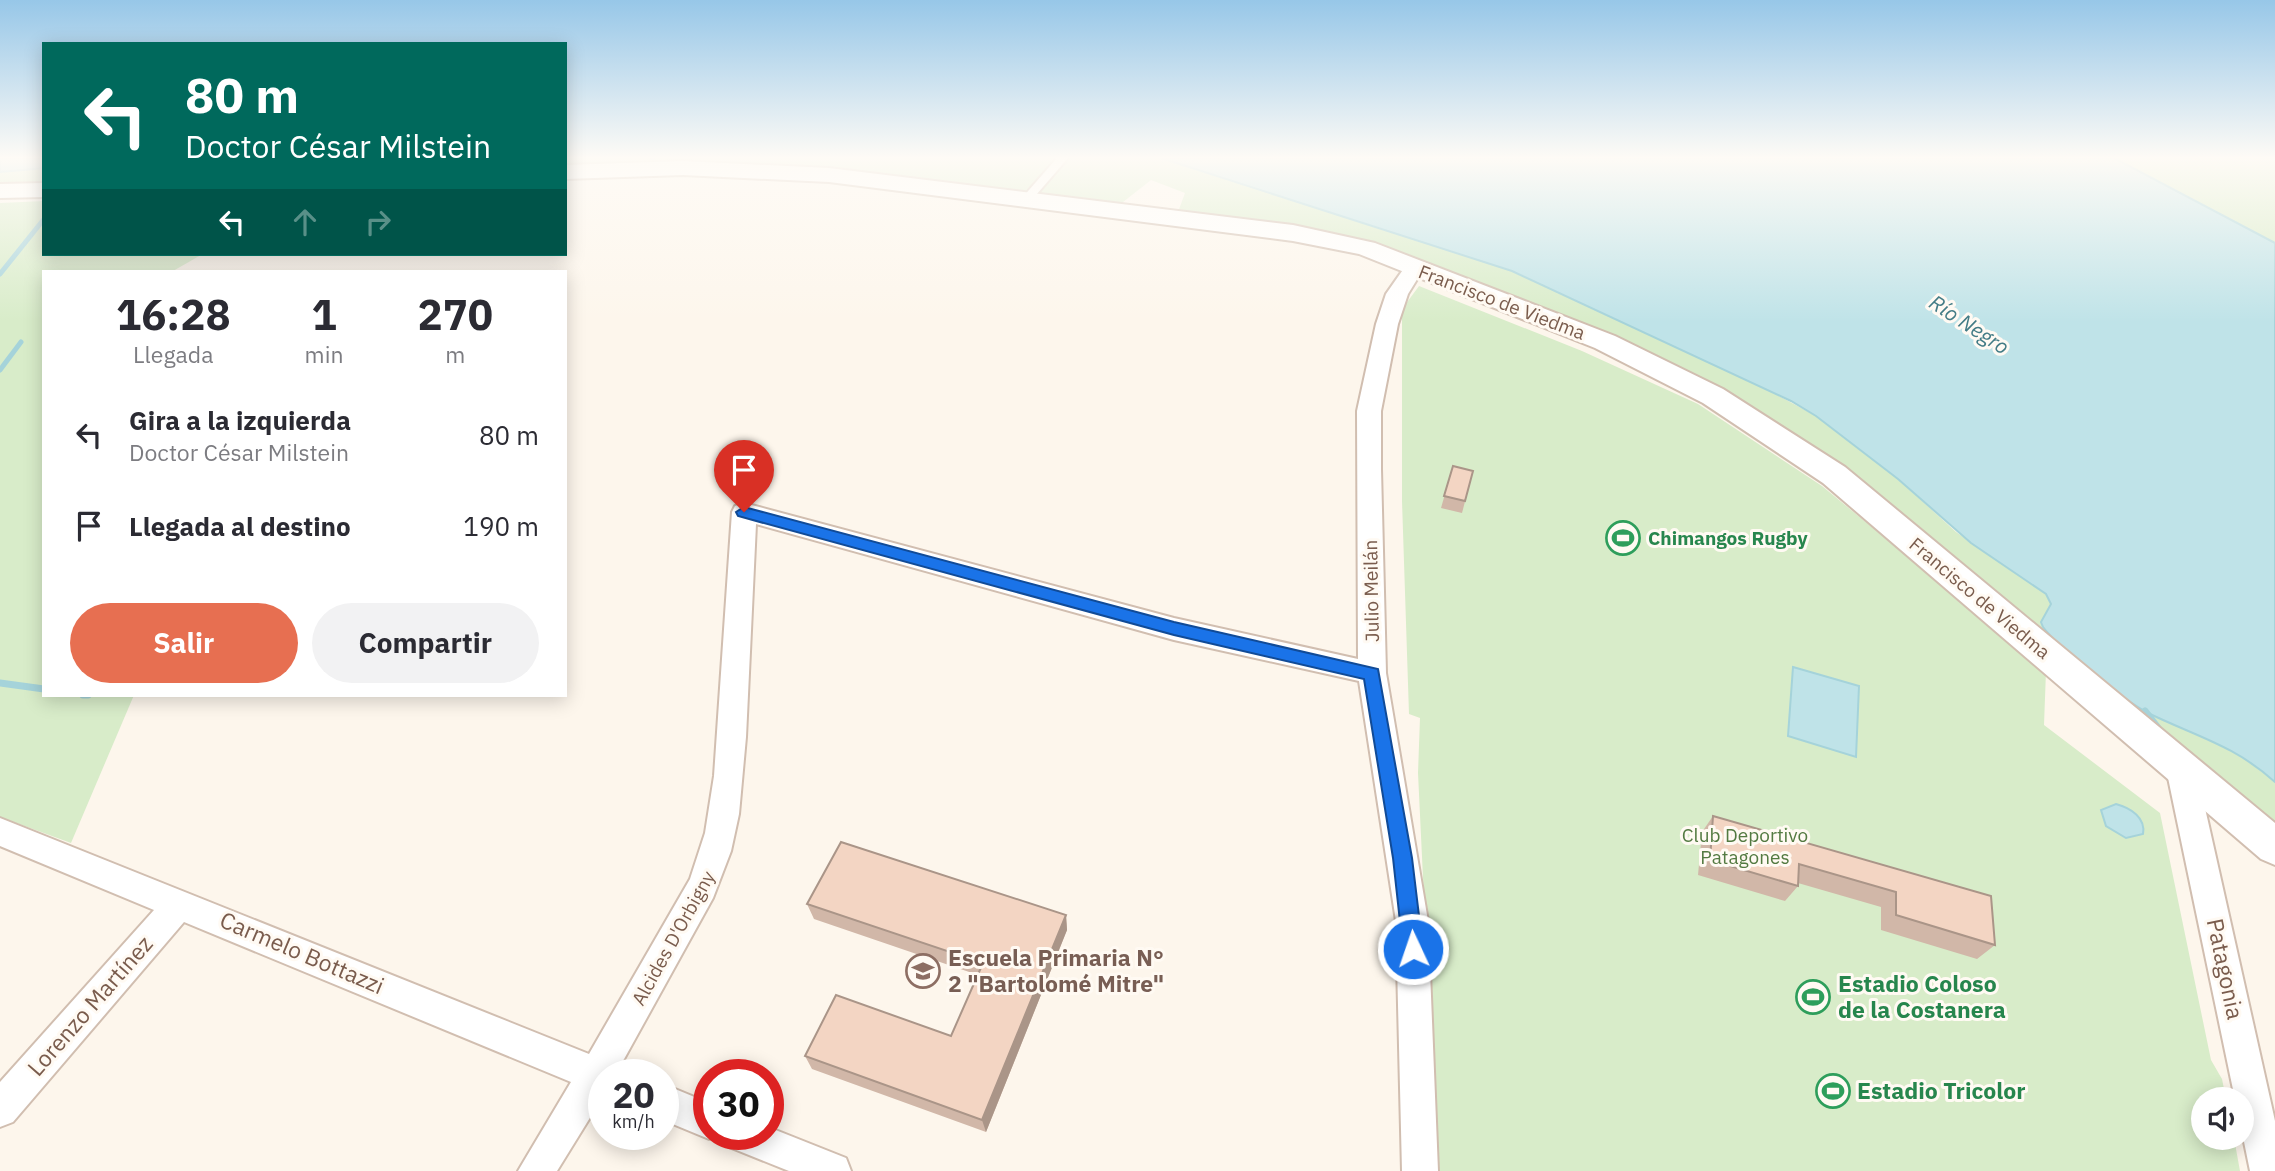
<!DOCTYPE html>
<html lang="es">
<head>
<meta charset="utf-8">
<style>
  :root { --surface:#fff; --page:#f2f2f3; --text:#2b2b33; --muted:#7c7c81; --accent:#e76f51 }
  body { margin:0; font-family:"IBM Plex Sans",sans-serif; background:var(--page); color:var(--text); height:100vh; display:flex; flex-direction:column; font-size:26px; white-space:nowrap }
  * { box-sizing:border-box; margin:0 }
  p { font-size:23px; color:var(--muted) }
  .icon { flex:none; width:38px; height:38px; fill:none; stroke:currentColor; stroke-width:2; stroke-linecap:round; stroke-linejoin:round }
  .map { position:relative; flex:1; overflow:hidden }
  .details { position:absolute; left:42px; top:270px; width:525px; height:427px; display:flex; flex-direction:column; background:var(--surface); border-radius:0px; box-shadow:0 4px 18px #0003 }
  .details>* { flex:none }
  .banner { position:absolute; left:42px; top:42px; width:525px; height:214px; border-radius:0px; box-shadow:0 4px 18px #0003; background:#00695c; color:#fff; overflow:hidden }
  .tools { position:absolute; left:2191px; top:1087px; display:grid; gap:14px }
  .tools a { display:grid; place-items:center; width:63px; height:63px; border-radius:50%; background:var(--surface); box-shadow:0 4px 18px #0003; font-size:35px }
  .speed { position:absolute; left:588px; top:1059px; display:flex; gap:14px; font-size:35px; font-weight:700; text-align:center }
  .speed>* { display:grid; place-content:center; width:91px; height:91px; border-radius:50%; background:var(--surface); box-shadow:0 4px 18px #0003; line-height:1 }
  .speed small { font-size:18px; font-weight:400 }
  .speed .limit { border:10px solid #d22; background:#fff; color:#111 }
  .pin { position:absolute; display:grid; place-items:center; width:60px; height:60px; color:#fff; margin:-72px -30px; border-radius:50% 50% 50% 0; rotate:-45deg; box-shadow:0 0 7px #0007 }
  .pin .icon { rotate:45deg }
  .me { position:absolute; width:77px; margin:-38px; rotate:357deg; stroke-linejoin:round; filter:drop-shadow(0 0 5px #0008) }
  .turn { display:flex; align-items:center; gap:24px; height:147px; padding:0 28px; font-size:32px }
  .turn .icon { width:91px; height:91px; stroke-width:2.5 }
  .turn b { display:block; font-size:49px; line-height:60px }
  .lanes { display:flex; align-items:center; height:66px; padding:0 28px; background:#0003; justify-content:center; gap:35px; direction:ltr }
  .lanes .off { opacity:.35 }
  .eta { display:flex; justify-content:space-evenly; align-items:center; height:119px; text-align:center }
  .eta b { font-size:42px; font-weight:700; line-height:49px }
  .button { display:flex; gap:14px; margin-top:auto; padding:14px 28px }
  .button a { flex:1; height:80px; border-radius:42px; background:var(--accent); color:#fff; font-size:28px; font-weight:700; line-height:80px; text-align:center }
  .button a+a { background:var(--page); color:var(--text) }
  ul { padding:0; list-style:none }
  li { display:flex; align-items:center; gap:21px; height:91px; padding:0 28px }
  li div { flex:1 }
  li b { display:block; font-size:26px }
  li em { font-style:normal }
  .map>svg:first-child { display:block }
  .green { fill:#d8ecc9 }
  .water { fill:#bfe3e8; stroke:#a5d3da; stroke-width:2 }
  .lines { fill:none; stroke-linecap:round; stroke-linejoin:round }
  .stream-far1 { stroke:#a5d3da; stroke-width:5 }
  .stream { stroke:#a5d3da; stroke-width:7 }
  .service-casing { stroke:#d1beb0; stroke-width:4 }
  .minor-casing { stroke:#d1beb0; stroke-width:4 }
  .tertiary-casing { stroke:#d1beb0; stroke-width:4 }
  .service { fill:#fff; fill-rule:evenodd }
  .minor { fill:#fff; fill-rule:evenodd }
  .tertiary { fill:#fff; fill-rule:evenodd }
  .wall { fill:#d1b7a8 }
  .shaded-wall { fill:#aa9588 }
  .building { fill:#f3d5c3; stroke:#aa9588; stroke-width:2 }
  .route { fill:#1a73e8; stroke:#114b97; stroke-width:2 }
  .labels { text-anchor:middle; stroke-width:6; stroke-linejoin:round; paint-order:stroke }
  .street-label { font-size:19px; fill:#7a5c4d; stroke:#fffaf3 }
  .leisure-label { font-size:19px; font-weight:bold; fill:#27864d; stroke:#fffaf3; text-anchor:start }
  .park-label { font-size:19px; fill:#537a41; stroke:#fffaf3 }
  .water-label { font-size:21px; font-style:italic; fill:#437c86; stroke:#fffaf3 }
  .near-street-label { font-size:23px; fill:#7a5c4d; stroke:#fffaf3 }
  .near-education-label { font-size:23px; font-weight:bold; fill:#785e54; stroke:#fffaf3; text-anchor:start }
  .near-leisure-label { font-size:23px; font-weight:bold; fill:#27864d; stroke:#fffaf3; text-anchor:start }
</style>
</head>
<body>
<div class="map">
<svg width="2275" height="1171" viewBox="0 0 2275 1171">
  <rect width="100%" height="100%" fill="#fdf6ec"/>
  <g class="green">
    <path d="M 565,158 L 1161,158 L 1512,271 L 1742,376 L 1816,416 L 1898,479 L 1956,532 L 2046,594 L 2051,604 L 2041,622 L 2043,627 C 2058,646 2126,702 2148,712 C 2195,736 2234,745 2275,782 L 2275,832 L 1998,599 L 1613,338 L 1364,240 L 1296,226 L 1178,212 L 1185,193 L 1151,180 L 1118,206 L 831,170 L 565,167 Z"/>
    <path d="M 2069,158 L 2275,158 L 2275,273 Z"/>
    <path d="M 44,168 L 44,185 L 0,186 L 0,172 Z"/>
    <path d="M 44,201 L 44,254 L 201,255 L 173,271 L 44,271 L 44,695 L 134,695 L 71,843 L 0,817 L 0,203 Z"/>
    <path d="M 1419,286 L 1582,351 L 1698,404 L 1822,486 L 2046,671 L 2044,725 L 2160,813 L 2211,1060 L 2222,1079 L 2226,1099 L 2203,1099 L 2203,1138 L 2234,1138 L 2240,1171 L 1437,1171 L 1418,773 L 1420,718 L 1409,714 L 1402,501 L 1402,309 Z"/>
  </g>
  <g class="water">
    <path d="M 0,158 L 44,158 L 44,168 L 0,172 Z"/>
    <path d="M 1161,158 L 2114,158 L 2275,243 L 2275,782 C 2234,745 2195,736 2148,713 C 2123,700 2060,649 2043,627 L 2041,622 L 2051,604 L 2046,594 L 1971,543 L 1898,479 L 1816,416 L 1791,401 L 1512,271 Z"/>
    <path d="M 1793,667 L 1859,686 L 1856,757 L 1788,736 Z"/>
    <path d="M 2116,804 C 2131,808 2146,818 2143,834 L 2126,838 L 2106,826 L 2101,810 Z"/>
  </g>
  <g class="lines">
    <g class="stream-far1">
      <path d="M 652,161 L 653,158"/>
      <path d="M 0,274 L 44,219"/>
      <path d="M 0,370 L 21,342"/>
    </g>
    <g class="stream">
      <path d="M 0,683 L 44,689"/>
      <path d="M 83,695 L 88,695"/>
      <path d="M 2145,711 L 2158,728"/>
    </g>
    <g class="service-casing">
      <path id="service" d="M 1057,158 L 1068,158 L 1030,202 L 1022,202 L 1022,198 Z"/>
    </g>
    <g class="minor-casing">
      <g id="minor">
        <path d="M 1414,262 L 1424,268 L 1408,294 L 1398,324 L 1381,411 L 1381,469 L 1386,673 L 1428,921 L 1438,1171 L 1402,1171 L 1396,921 L 1359,681 L 1174,640 L 756,524 L 746,737 L 739,814 L 731,851 L 713,898 L 618,1070 L 620,1074 L 604,1074 L 604,1095 L 557,1171 L 518,1171 L 571,1082 L 184,922 L 13,1122 L 0,1127 L 0,1082 L 154,910 L 0,846 L 0,818 L 589,1054 L 690,879 L 705,833 L 714,776 L 732,512 L 735,506 L 744,503 L 1174,618 L 1358,659 L 1357,411 L 1376,324 L 1386,294 L 1407,264 Z"/>
        <path d="M 2181,755 L 2191,759 L 2196,768 L 2275,1121 L 2275,1171 L 2250,1171 L 2242,1132 L 2242,1099 L 2235,1099 L 2166,768 L 2171,759 Z"/>
        <path d="M 663,1084 L 709,1103 L 709,1134 L 721,1134 L 709,1139 L 663,1120 Z"/>
        <path d="M 768,1127 L 846,1158 L 851,1171 L 789,1171 L 729,1147 L 724,1134 L 768,1134 Z"/>
      </g>
    </g>
    <g class="tertiary-casing">
      <g id="tertiary">
        <path d="M 683,161 L 829,168 L 1293,225 L 1375,243 L 1615,336 L 1723,389 L 1845,467 L 2275,823 L 2275,865 L 2261,859 L 1823,483 L 1703,403 L 1595,348 L 1359,254 L 1293,241 L 829,182 L 683,175 L 565,179 L 565,165 Z"/>
        <path d="M 44,183 L 44,197 L 0,198 L 0,184 Z"/>
      </g>
    </g>
    <use href="#service" class="service"/>
    <use href="#minor" class="minor"/>
    <use href="#tertiary" class="tertiary"/>
  </g>
  <g class="wall">
    <path d="M 1453,466 L 1473,471 L 1462,513 L 1441,508 Z"/>
    <path d="M 1713,816 L 1991,896 L 1995,945 L 1977,959 L 1881,930 L 1881,907 L 1798,883 L 1798,886 L 1785,901 L 1698,875 L 1702,832 Z"/>
    <path d="M 807,904 L 1066,915 L 1067,930 L 986,1132 L 812,1069 L 805,1056 L 951,1036 L 978,975 L 814,919 Z"/>
  </g>
  <path class="shaded-wall" d="M 1066,915 L 1067,930 L 986,1132 L 982,1120 Z"/>
  <g class="building">
    <path d="M 1453,466 L 1473,471 L 1465,501 L 1444,496 Z"/>
    <path d="M 1713,816 L 1991,896 L 1995,945 L 1896,915 L 1896,892 L 1799,864 L 1798,886 L 1710,860 Z"/>
    <path d="M 841,842 L 1066,915 L 982,1120 L 805,1056 L 836,995 L 951,1036 L 983,963 L 807,904 Z"/>
  </g>
  <linearGradient id="sky" x2="0" y2="1"><stop stop-color="#97c7e8"/><stop offset="0.49" stop-color="#fefbf6"/><stop offset="1" stop-color="#fefbf6" stop-opacity="0"/></linearGradient>
  <rect width="2275" height="322" fill="url(#sky)"/>
  <path class="route" d="M 744,507 L 1174,622 L 1378,669 L 1412,858 L 1423,949 L 1420,956 L 1413,959 L 1406,956 L 1403,949 L 1393,858 L 1364,679 L 1174,635 L 738,516 L 736,512 Z"/>
  <defs>
    <g id="stadium-ring" transform="scale(1.75)"><circle r="9.5" fill="#fffaf3" stroke="#2e9e5b" stroke-width="1.5"/><path d="M0-5a6.5 5 0 1 0 0 10a6.5 5 0 1 0 0-10ZM-3.5-1.8h7v3.6h-7Z" fill="#2e9e5b"/></g>
    <g id="school-ring" transform="scale(1.75)"><circle r="9.5" fill="#fffaf3" stroke="#8d6e63" stroke-width="1.5"/><path d="M0-5L7-2L0 1L-7-2ZM-4 1L0 2.5L4 1V4Q0 6-4 4Z" fill="#8d6e63"/></g>
  </defs>
  <g fill-rule="evenodd">
    <use href="#stadium-ring" x="1623" y="538"/>
    <use href="#school-ring" x="923" y="971"/>
    <use href="#stadium-ring" x="1813" y="997"/>
    <use href="#stadium-ring" x="1833" y="1091"/>
  </g>
  <g class="labels">
    <g class="street-label">
      <text transform="translate(1502 302) rotate(21)" y="7">Francisco de Viedma</text>
      <text transform="translate(1371 591) rotate(-91)" y="7">Julio Meilán</text>
      <text transform="translate(1980 598) rotate(40)" y="7">Francisco de Viedma</text>
      <text transform="translate(673 938) rotate(-61)" y="7">Alcides D'Orbigny</text>
    </g>
    <g class="leisure-label">
      <text x="1648" y="545">Chimangos Rugby</text>
    </g>
    <g class="park-label">
      <text x="1745" y="842">Club Deportivo<tspan x="1745" dy="22">Patagones</tspan></text>
    </g>
    <g class="water-label">
      <text transform="translate(1969 325) rotate(33)" y="7">Río Negro</text>
    </g>
    <g class="near-street-label">
      <text transform="translate(302 953) rotate(23)" y="8">Carmelo Bottazzi</text>
      <text transform="translate(2225 969) rotate(78)" y="8">Patagonia</text>
      <text transform="translate(90 1006) rotate(-49)" y="8">Lorenzo Martínez</text>
    </g>
    <g class="near-education-label">
      <text x="948" y="966">Escuela Primaria N°<tspan x="948" dy="26">2 "Bartolomé Mitre"</tspan></text>
    </g>
    <g class="near-leisure-label">
      <text x="1838" y="992">Estadio Coloso<tspan x="1838" dy="26">de la Costanera</tspan></text>
      <text x="1857" y="1099">Estadio Tricolor</text>
    </g>
  </g>
</svg>
<div class="tools">
<a><svg class="icon" aria-label="sound" viewBox="0 0 24 24"><path d="M4 9h4l5-4v14l-5-4H4zM17 9q2 3 0 6"/></svg></a>
</div>
<div class="speed"><div>20<small>km/h</small></div><div class="limit">30</div></div>
<div class="pin" style="left:744px;top:512px;background:#d93025"><svg class="icon" aria-label="arrive" viewBox="0 0 24 24"><path d="M6 21V4h12l-3 4 3 4H6"/></svg></div>
<svg class="me" style="left:1413px;top:949px" viewBox="-20 -20 40 40"><circle r="17" fill="#1a73e8" stroke="#fff" stroke-width="3"/><path d="M0-11L8 9 0 5-8 9z" fill="#fff"/></svg>
<div class="banner">
<div class="turn"><svg class="icon" aria-label="left" viewBox="0 0 24 24"><path d="M17 20v-9H6M10 6l-5 5 5 5"/></svg><div><b>80 m</b>Doctor César Milstein</div></div>
<div class="lanes"><svg class="icon" aria-label="left" viewBox="0 0 24 24"><path d="M17 20v-9H6M10 6l-5 5 5 5"/></svg><svg class="icon off" aria-label="ahead" viewBox="0 0 24 24"><path d="M12 20V5M6 11l6-6 6 6"/></svg><svg class="icon off" aria-label="right" viewBox="0 0 24 24"><path d="M7 20v-9h11M14 6l5 5-5 5"/></svg></div>
</div>
<section class="details">
<div class="eta">
<div><b>16:28</b><p>Llegada</p></div>
<div><b>1</b><p>min</p></div>
<div><b>270</b><p>m</p></div>
</div>
<ul>
<li><svg class="icon" aria-label="left" viewBox="0 0 24 24"><path d="M17 20v-9H6M10 6l-5 5 5 5"/></svg><div><b>Gira a la izquierda</b><p>Doctor César Milstein</p></div><em>80 m</em></li>
<li><svg class="icon" aria-label="arrive" viewBox="0 0 24 24"><path d="M6 21V4h12l-3 4 3 4H6"/></svg><div><b>Llegada al destino</b></div><em>190 m</em></li>
</ul>
<div class="button"><a>Salir</a><a>Compartir</a></div>
</section>
</div>
</body>
</html>
